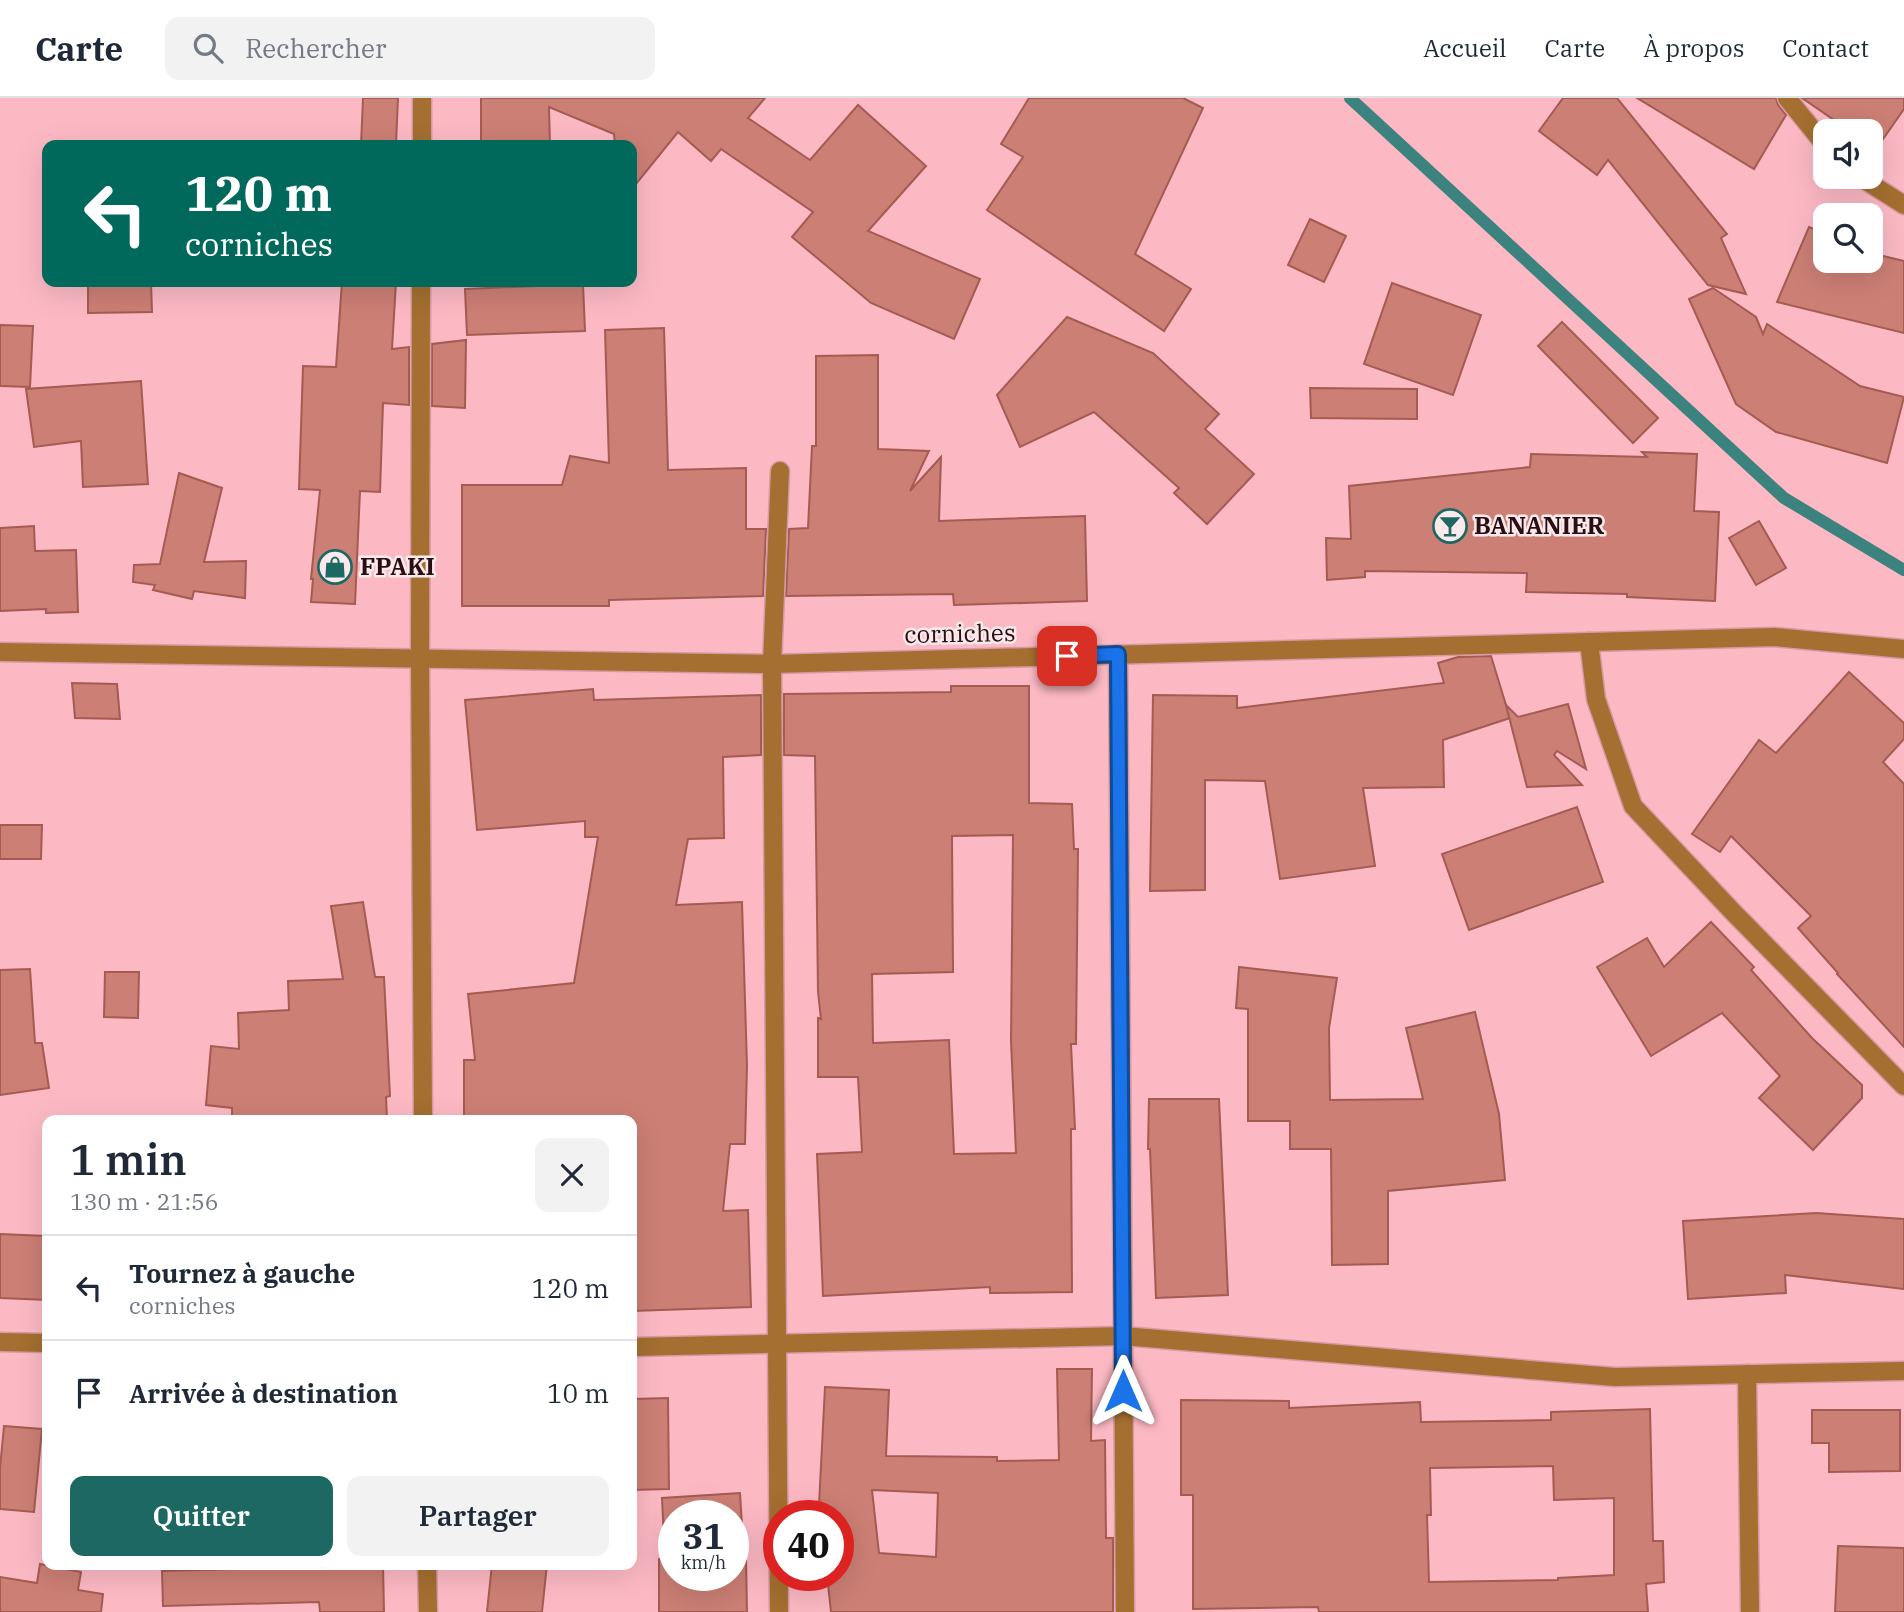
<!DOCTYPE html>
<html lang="fr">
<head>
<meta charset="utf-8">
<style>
  :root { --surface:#fff; --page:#f2f2f3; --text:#1f2937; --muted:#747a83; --line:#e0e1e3; --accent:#1d6863 }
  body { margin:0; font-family:"IBM Plex Serif",serif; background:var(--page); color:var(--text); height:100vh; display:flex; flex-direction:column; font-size:26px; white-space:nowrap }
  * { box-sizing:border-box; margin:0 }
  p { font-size:23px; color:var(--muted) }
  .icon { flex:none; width:38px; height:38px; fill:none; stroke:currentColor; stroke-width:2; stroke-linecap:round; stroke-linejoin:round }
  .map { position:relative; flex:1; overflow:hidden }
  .panel { position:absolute; left:42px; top:1017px; width:595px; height:455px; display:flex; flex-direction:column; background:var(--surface); border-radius:14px; box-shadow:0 7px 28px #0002 }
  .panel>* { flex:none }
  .banner { position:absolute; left:42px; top:42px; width:595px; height:147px; border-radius:14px; box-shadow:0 7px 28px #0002; background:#00695c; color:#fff; overflow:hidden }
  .controls { position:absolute; left:1813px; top:21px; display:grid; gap:14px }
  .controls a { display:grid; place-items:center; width:70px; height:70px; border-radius:14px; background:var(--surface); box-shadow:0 7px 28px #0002; font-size:35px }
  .speed { position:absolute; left:658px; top:1402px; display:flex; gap:14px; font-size:35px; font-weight:700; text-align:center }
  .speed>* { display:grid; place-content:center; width:91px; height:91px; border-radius:50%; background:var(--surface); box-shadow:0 7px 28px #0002; line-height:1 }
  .speed small { font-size:18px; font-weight:400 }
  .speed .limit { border:10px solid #d22; background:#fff; color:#111 }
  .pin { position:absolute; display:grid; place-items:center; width:60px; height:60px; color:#fff; margin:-30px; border-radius:14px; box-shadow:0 4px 10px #0006 }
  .me { position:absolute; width:77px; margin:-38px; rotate:0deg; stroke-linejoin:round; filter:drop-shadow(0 0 5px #0008) }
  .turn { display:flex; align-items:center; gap:24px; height:147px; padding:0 28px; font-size:32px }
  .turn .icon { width:91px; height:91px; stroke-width:2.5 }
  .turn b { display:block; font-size:49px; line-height:60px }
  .round { display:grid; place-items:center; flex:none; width:74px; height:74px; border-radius:14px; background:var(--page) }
  .head { display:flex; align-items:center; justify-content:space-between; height:119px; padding:0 28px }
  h1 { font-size:42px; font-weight:600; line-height:52px }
  .button { display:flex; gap:14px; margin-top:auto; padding:14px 28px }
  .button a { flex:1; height:80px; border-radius:14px; background:var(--accent); color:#fff; font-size:28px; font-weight:600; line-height:80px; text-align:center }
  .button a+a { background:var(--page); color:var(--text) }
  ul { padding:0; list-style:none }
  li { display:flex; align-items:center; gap:21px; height:105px; padding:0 28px; border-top:2px solid var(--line) }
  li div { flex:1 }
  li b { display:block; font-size:26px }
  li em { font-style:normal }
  header { display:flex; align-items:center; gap:42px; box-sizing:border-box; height:98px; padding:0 35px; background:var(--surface); border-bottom:2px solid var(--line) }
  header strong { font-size:33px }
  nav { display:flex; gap:38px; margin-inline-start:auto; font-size:24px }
  .search { width:490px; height:63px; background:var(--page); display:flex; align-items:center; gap:18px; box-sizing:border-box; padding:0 24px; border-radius:14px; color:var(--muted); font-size:26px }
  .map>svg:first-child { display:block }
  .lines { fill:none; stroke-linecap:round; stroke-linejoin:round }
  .stream { stroke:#3c827e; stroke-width:12 }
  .building { fill:#cc7f75; stroke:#a45b52; stroke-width:2; fill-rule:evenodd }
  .minor-casing { stroke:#d69aa4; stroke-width:21 }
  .minor { stroke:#a46f30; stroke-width:18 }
  .route-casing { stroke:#114b97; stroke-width:18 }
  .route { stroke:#1a73e8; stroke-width:12 }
  .labels { text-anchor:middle; stroke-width:5; stroke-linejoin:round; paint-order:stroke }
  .poi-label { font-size:24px; font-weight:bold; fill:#2b0e14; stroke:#fbeaec; text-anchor:start }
  .street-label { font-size:24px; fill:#2b0e14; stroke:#fbeaec }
</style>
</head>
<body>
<header>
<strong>Carte</strong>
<div class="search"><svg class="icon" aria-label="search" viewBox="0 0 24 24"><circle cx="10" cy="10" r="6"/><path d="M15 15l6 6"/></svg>Rechercher</div>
<nav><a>Accueil</a><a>Carte</a><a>À propos</a><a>Contact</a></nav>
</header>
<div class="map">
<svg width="1904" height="1514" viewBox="0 0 1904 1514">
  <rect width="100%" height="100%" fill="#fcb9c4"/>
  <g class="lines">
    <path class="stream" d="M 1350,0 L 1784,400 L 1904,472"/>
  </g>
  <g class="building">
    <path d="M 363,0 L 398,0 L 396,47 L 361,47 Z"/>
    <path d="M 481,0 L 765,0 L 748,20 L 810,62 L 858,7 L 926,68 L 868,133 L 980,181 L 954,241 L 871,205 L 792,139 L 813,114 L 721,51 L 711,63 L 678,34 L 632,91 L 632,47 L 615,47 L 614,36 L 549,9 L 550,47 L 481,47 Z"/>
    <path d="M 1029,0 L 1183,0 L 1203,10 L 1135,156 L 1191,191 L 1164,233 L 987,112 L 1023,59 L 1001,46 Z"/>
    <path d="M 1563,0 L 1617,0 L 1727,136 L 1721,140 L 1746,196 L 1708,187 L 1608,62 L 1597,77 L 1539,33 Z"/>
    <path d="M 1637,0 L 1776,0 L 1778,7 L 1786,17 L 1754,71 Z"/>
    <path d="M 1802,0 L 1904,0 L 1904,11 L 1876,51 L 1871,47 L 1871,33 L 1850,33 Z"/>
    <path d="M 1310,121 L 1346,138 L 1324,184 L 1288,167 Z"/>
    <path d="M 1809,129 L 1825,136 L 1825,163 L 1871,163 L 1871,155 L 1904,163 L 1904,235 L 1777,204 Z"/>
    <path d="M 88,184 L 151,184 L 152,214 L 88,215 Z"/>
    <path d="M 342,184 L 396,184 L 392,251 L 409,249 L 409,307 L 383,305 L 380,394 L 360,393 L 355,506 L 311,504 L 313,481 L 311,481 L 320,392 L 299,391 L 303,268 L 336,269 Z"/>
    <path d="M 1392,185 L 1481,217 L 1453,297 L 1364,266 Z"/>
    <path d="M 583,186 L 585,233 L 467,237 L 465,191 Z"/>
    <path d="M 1713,190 L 1756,219 L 1763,236 L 1767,226 L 1860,288 L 1904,299 L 1887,365 L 1776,334 L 1736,306 L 1689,201 Z"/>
    <path d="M 1067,219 L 1153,255 L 1219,316 L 1205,331 L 1254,376 L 1207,426 L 1174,395 L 1179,390 L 1094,314 L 1020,349 L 997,297 Z"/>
    <path d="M 1562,224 L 1658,320 L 1633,345 L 1538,248 Z"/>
    <path d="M 0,227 L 33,228 L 30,289 L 0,288 Z"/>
    <path d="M 664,230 L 668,372 L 746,370 L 746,431 L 766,431 L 763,498 L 609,502 L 609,508 L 462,508 L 462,387 L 562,387 L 570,358 L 609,365 L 605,232 Z"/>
    <path d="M 466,242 L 465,310 L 432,308 L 432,246 Z"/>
    <path d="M 878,257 L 878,351 L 929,353 L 910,393 L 941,359 L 939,423 L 1085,418 L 1087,503 L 954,507 L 953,496 L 786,498 L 789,431 L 808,430 L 812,348 L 816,348 L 816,258 Z"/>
    <path d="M 141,283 L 148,386 L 83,389 L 81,343 L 34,349 L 26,291 Z"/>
    <path d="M 1310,290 L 1417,291 L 1417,321 L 1311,320 Z"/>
    <path d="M 1642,354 L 1697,356 L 1694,413 L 1719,414 L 1715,503 L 1627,499 L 1627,496 L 1526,494 L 1527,475 L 1365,473 L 1365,479 L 1327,482 L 1326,440 L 1351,441 L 1349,388 L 1530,369 L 1531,356 L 1647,359 Z"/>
    <path d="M 179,375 L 222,390 L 204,464 L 246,463 L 245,500 L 194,493 L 192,501 L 153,492 L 155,487 L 133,484 L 134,467 L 160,466 Z"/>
    <path d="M 1759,423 L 1786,470 L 1756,487 L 1729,440 Z"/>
    <path d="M 34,428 L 35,453 L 76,452 L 78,514 L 46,515 L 46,511 L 0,513 L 0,430 Z"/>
    <path d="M 1491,558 L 1510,620 L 1443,642 L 1444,689 L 1363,690 L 1375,768 L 1280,781 L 1265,683 L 1205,682 L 1205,792 L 1150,793 L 1153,597 L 1237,598 L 1237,610 L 1444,585 L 1438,565 L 1458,559 Z"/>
    <path d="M 1849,574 L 1904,625 L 1904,641 L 1883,664 L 1904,686 L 1904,949 L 1837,876 L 1838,875 L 1798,830 L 1811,818 L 1731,738 L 1720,754 L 1692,736 L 1759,642 L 1776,655 Z"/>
    <path d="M 72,585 L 117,586 L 120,621 L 75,620 Z"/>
    <path d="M 951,588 L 1029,588 L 1029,705 L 1072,706 L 1074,751 L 1078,751 L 1076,946 L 1071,946 L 1075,1031 L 1071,1031 L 1072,1194 L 990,1195 L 990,1189 L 823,1198 L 817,1056 L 862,1054 L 858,979 L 818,979 L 818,920 L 821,921 L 818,894 L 815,658 L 784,657 L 784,596 L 951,594 ZM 1013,737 L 1011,943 L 1016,1055 L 954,1056 L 949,942 L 873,945 L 872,876 L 953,874 L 952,738 Z"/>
    <path d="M 593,591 L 594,602 L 761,597 L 761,657 L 723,659 L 724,740 L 688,741 L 676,807 L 742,804 L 747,968 L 745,1046 L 730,1046 L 723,1113 L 748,1112 L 751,1209 L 632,1213 L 632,1022 L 464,1022 L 464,962 L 475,962 L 468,896 L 574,885 L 598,739 L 585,739 L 585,723 L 477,732 L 465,602 Z"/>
    <path d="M 1568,606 L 1586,671 L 1557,653 L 1554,657 L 1582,687 L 1527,689 L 1506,607 L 1518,619 Z"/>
    <path d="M 1577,709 L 1603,784 L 1469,832 L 1442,756 Z"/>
    <path d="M 0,727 L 42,727 L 41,761 L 0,761 Z"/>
    <path d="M 363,804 L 375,879 L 384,879 L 390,998 L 386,999 L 387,1022 L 232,1022 L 232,1010 L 206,1007 L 211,948 L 239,951 L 238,915 L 289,912 L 288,883 L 343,881 L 331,808 Z"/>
    <path d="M 1711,824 L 1754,869 L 1751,872 L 1812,940 L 1862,987 L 1862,1000 L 1813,1052 L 1759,1000 L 1780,978 L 1722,915 L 1651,958 L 1597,869 L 1647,840 L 1664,869 Z"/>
    <path d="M 1239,869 L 1337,880 L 1329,930 L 1330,1002 L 1423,1001 L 1406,930 L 1475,914 L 1499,1016 L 1505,1082 L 1388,1093 L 1388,1166 L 1332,1167 L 1331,1051 L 1290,1051 L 1290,1023 L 1248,1023 L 1248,911 L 1236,910 Z"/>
    <path d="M 30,871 L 35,945 L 42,945 L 49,990 L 0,997 L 0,872 Z"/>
    <path d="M 105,874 L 139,874 L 138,920 L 104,919 Z"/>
    <path d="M 1149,1001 L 1219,1001 L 1228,1197 L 1156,1200 L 1150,1051 L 1148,1051 Z"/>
    <path d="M 1816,1115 L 1904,1121 L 1904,1191 L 1785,1177 L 1786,1195 L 1688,1201 L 1683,1123 Z"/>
    <path d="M 0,1136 L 47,1138 L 47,1202 L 0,1200 Z"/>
    <path d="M 1057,1271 L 1092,1271 L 1091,1343 L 1105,1342 L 1106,1440 L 1113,1440 L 1113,1514 L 831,1514 L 827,1477 L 838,1477 L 838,1418 L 820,1418 L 819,1407 L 825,1289 L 889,1292 L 886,1358 L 997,1359 L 997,1363 L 1059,1362 ZM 872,1392 L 938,1395 L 936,1459 L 879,1455 Z"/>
    <path d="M 668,1300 L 669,1391 L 632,1392 L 632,1301 Z"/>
    <path d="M 1181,1302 L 1289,1303 L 1289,1310 L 1420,1304 L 1421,1324 L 1551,1322 L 1551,1314 L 1650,1311 L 1653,1443 L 1663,1443 L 1664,1484 L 1646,1486 L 1648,1514 L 1319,1514 L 1318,1509 L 1193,1511 L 1193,1397 L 1181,1397 ZM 1553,1368 L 1554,1402 L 1614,1400 L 1614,1477 L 1558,1480 L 1558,1482 L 1429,1484 L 1427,1417 L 1431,1417 L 1430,1370 Z"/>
    <path d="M 1812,1312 L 1900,1312 L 1900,1373 L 1829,1374 L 1829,1345 L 1812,1345 Z"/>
    <path d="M 4,1328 L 42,1331 L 34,1414 L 0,1411 L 0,1370 Z"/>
    <path d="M 740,1395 L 744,1460 L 746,1460 L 747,1514 L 659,1514 L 659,1461 L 665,1461 L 662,1400 ZM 674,1418 L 733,1418 L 733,1477 L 674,1477 Z"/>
    <path d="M 1838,1448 L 1904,1450 L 1904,1514 L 1835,1514 Z"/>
    <path d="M 40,1466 L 81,1474 L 78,1492 L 103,1496 L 101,1514 L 0,1514 L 0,1479 L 37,1485 Z"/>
    <path d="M 318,1466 L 383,1466 L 384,1514 L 320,1514 L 319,1504 L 163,1508 L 162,1473 L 319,1469 Z"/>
    <path d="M 492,1466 L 547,1466 L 542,1514 L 487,1514 Z"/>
  </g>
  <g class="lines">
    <g class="minor-casing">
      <g id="minor">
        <path d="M 1787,0 L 1825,47"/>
        <path d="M 422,47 L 422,0"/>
        <path d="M 1860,79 L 1904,107"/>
        <path d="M 421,184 L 420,560 L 423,1022"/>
        <path d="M 1589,544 L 1596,601 L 1633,708 L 1732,813 L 1904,988"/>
        <path d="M 0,554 L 772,566 L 1774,539 L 1904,551"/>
        <path d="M 1118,556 L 1125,1514"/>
        <path d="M 0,1244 L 47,1245"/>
        <path d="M 632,1249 L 1123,1238 L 1615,1279 L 1904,1273"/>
        <path d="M 1747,1276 L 1750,1514"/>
        <path d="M 427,1466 L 428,1514"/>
        <path d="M 779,1514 L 772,566 L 780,373"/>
      </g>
    </g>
    <use href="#minor" class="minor"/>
  </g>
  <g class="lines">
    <g class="route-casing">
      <path id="route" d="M 1067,558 L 1118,556 L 1123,1293"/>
    </g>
    <use href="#route" class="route"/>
  </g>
  <defs>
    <g id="bar-ring" transform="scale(1.75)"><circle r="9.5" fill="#fbeaec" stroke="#1d6863" stroke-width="1.5"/><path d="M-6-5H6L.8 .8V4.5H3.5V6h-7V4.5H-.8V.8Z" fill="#1d6863"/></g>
    <g id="shop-ring" transform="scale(1.75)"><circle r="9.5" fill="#fbeaec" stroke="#1d6863" stroke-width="1.5"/><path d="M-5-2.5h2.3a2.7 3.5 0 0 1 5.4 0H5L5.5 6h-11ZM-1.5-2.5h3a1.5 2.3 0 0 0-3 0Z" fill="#1d6863"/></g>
  </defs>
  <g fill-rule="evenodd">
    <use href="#bar-ring" x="1450" y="428"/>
    <use href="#shop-ring" x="335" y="469"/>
  </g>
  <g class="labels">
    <g class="poi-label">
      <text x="1474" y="436">BANANIER</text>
      <text x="360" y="477">FPAKI</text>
    </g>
    <g class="street-label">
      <text transform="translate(960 536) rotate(-1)" y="8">corniches</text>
    </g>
  </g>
</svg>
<div class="controls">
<a><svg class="icon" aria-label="sound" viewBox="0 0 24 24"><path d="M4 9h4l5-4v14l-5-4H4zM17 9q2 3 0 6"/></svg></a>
<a><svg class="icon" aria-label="search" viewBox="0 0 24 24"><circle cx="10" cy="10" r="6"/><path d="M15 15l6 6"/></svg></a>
</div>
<div class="speed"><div>31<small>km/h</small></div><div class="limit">40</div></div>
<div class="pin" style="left:1067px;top:558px;background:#d93025"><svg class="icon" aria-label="arrive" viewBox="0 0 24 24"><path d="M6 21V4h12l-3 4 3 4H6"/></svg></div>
<svg class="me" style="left:1123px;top:1293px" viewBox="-20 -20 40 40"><path d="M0-17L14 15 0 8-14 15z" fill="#1a73e8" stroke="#fff" stroke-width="4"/></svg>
<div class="banner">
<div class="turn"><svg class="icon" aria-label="left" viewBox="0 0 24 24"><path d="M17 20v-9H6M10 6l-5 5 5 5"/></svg><div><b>120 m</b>corniches</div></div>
</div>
<section class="panel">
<div class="head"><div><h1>1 min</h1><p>130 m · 21:56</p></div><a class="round"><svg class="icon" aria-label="close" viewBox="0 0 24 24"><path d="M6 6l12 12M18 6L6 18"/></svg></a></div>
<ul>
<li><svg class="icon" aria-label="left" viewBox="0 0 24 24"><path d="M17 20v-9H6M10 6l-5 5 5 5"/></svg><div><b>Tournez à gauche</b><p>corniches</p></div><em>120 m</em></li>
<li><svg class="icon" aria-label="arrive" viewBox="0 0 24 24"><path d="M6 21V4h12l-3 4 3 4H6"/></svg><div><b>Arrivée à destination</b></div><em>10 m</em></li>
</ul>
<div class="button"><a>Quitter</a><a>Partager</a></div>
</section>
</div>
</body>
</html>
